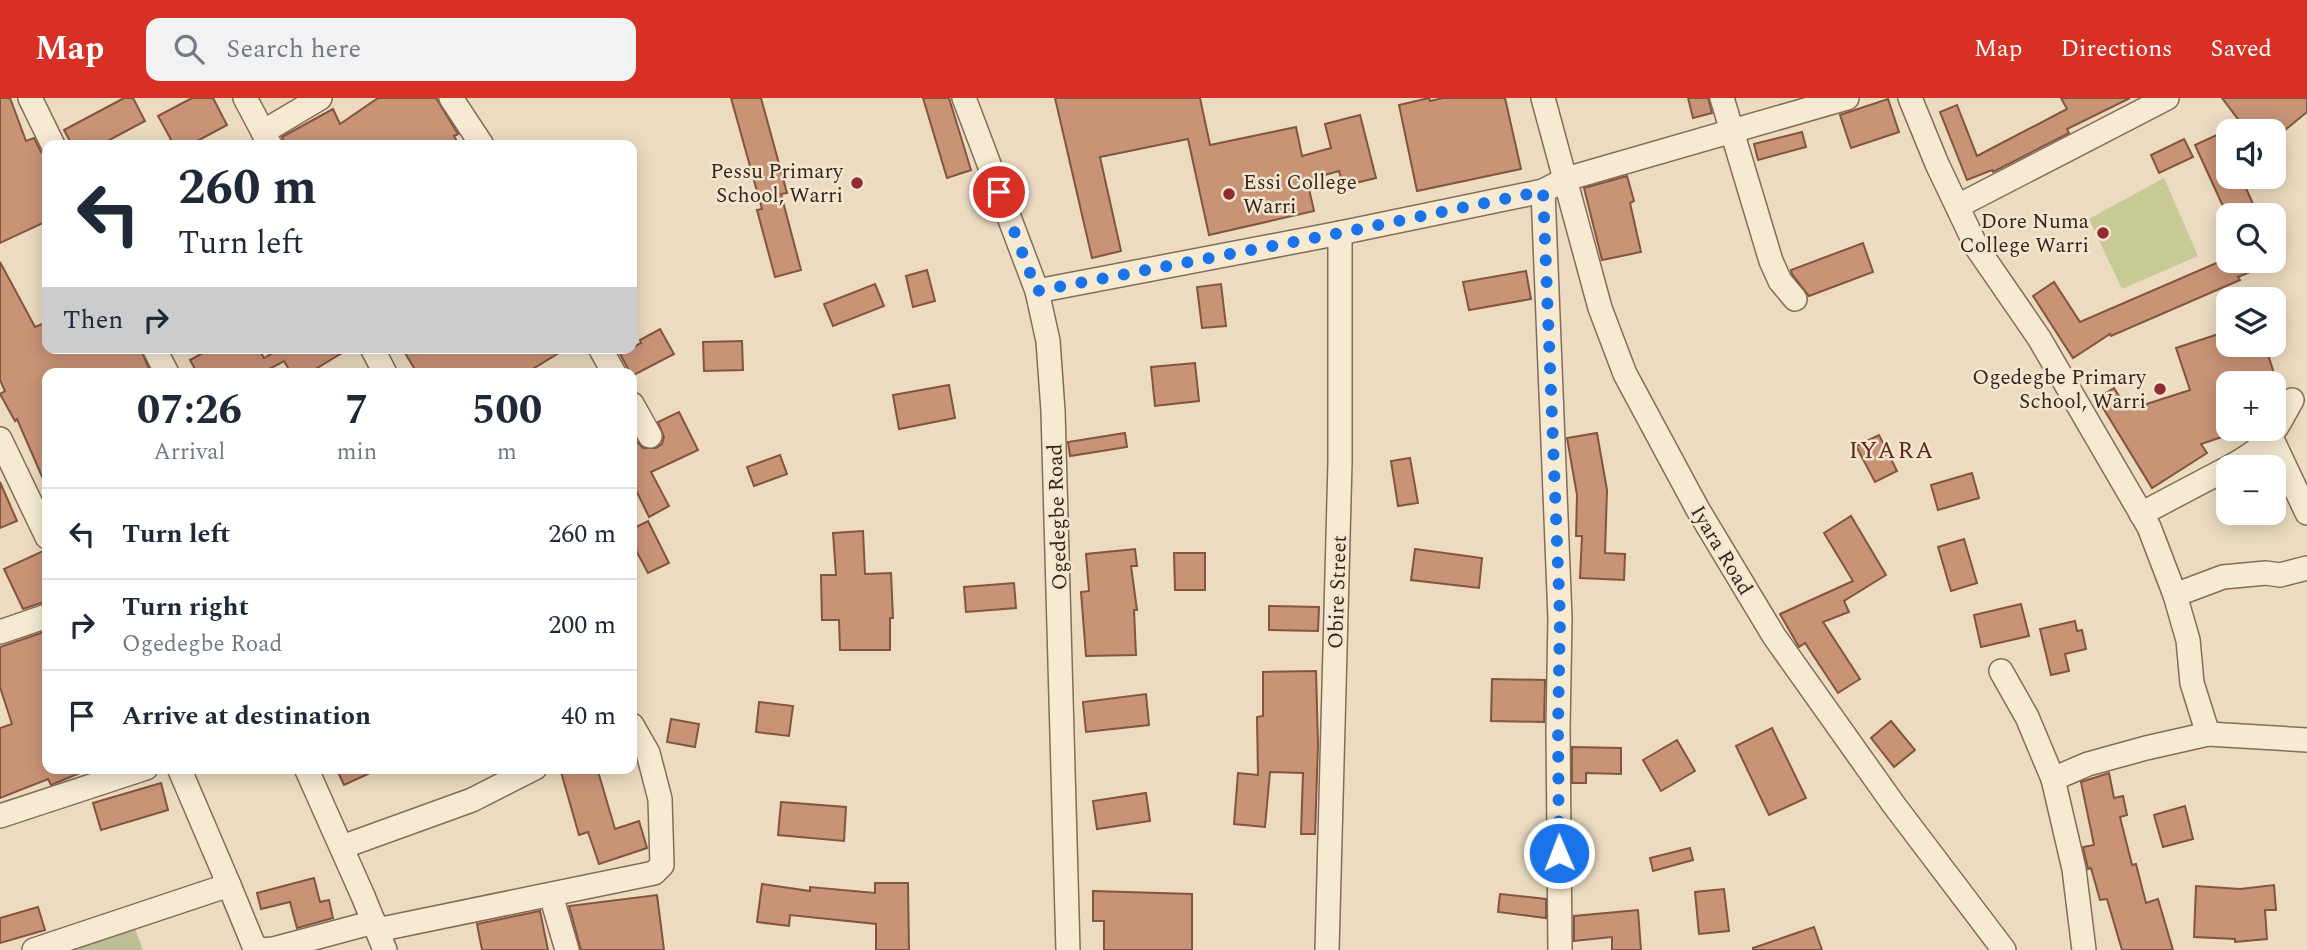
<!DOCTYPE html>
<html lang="en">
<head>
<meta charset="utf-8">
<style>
  :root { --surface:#fff; --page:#f2f2f3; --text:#1f2937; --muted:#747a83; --line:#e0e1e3; --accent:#d93025 }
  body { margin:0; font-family:Spectral,serif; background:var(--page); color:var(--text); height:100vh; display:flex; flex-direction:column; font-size:26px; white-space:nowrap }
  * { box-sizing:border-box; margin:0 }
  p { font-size:23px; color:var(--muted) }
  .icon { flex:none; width:38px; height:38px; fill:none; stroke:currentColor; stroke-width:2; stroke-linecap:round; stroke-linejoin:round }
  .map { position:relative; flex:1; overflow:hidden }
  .details { position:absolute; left:42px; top:270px; width:595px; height:406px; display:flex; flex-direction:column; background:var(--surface); border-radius:14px; box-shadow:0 4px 18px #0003 }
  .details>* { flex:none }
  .top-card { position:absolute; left:42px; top:42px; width:595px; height:214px; border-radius:14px; box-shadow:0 4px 18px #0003; background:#fff; color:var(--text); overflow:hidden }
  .tools { position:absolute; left:2216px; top:21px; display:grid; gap:14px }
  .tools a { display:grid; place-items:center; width:70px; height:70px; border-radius:14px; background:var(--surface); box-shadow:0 4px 18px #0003; font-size:35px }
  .pin { position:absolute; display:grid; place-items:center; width:60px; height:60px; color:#fff; margin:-30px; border:4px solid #fff; border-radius:50%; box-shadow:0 2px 7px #0007 }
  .me { position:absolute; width:77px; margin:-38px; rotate:359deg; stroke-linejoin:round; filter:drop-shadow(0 0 5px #0008) }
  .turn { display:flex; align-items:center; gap:24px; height:147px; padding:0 21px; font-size:32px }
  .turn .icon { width:91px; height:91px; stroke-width:2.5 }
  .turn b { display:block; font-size:49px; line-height:60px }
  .then { display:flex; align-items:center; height:66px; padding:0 21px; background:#0003; gap:14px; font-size:26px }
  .eta { display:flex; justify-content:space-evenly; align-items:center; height:119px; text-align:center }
  .eta b { font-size:42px; font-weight:700; line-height:49px }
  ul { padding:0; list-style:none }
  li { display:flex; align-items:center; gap:21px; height:91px; padding:0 21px; border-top:2px solid var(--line) }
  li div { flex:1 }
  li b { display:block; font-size:26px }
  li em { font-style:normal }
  header { display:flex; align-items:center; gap:42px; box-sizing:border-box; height:98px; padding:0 35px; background:var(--accent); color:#fff }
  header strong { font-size:33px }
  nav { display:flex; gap:38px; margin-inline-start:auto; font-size:24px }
  .search { width:490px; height:63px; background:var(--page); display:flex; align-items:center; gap:18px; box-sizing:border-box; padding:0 24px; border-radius:14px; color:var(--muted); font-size:26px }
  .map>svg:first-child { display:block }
  .green { fill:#c7ca94 }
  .cemetery { fill:#bcbe93 }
  .building { fill:#c99376; stroke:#83553f; stroke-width:2 }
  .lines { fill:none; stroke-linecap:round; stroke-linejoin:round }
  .minor-casing { stroke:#846c58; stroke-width:26 }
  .minor { stroke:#f7ead2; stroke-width:23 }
  .route { stroke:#1a73e8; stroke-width:12; stroke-dasharray:0 21.6 }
  .poi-dot { fill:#922a33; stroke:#f4e6cf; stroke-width:2.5 }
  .labels { text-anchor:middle; stroke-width:5; stroke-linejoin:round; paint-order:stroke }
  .poi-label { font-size:21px; fill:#34261c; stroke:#f4e6cf; text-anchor:end }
  .street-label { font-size:21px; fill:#34261c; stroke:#f4e6cf }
  .quarter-label { font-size:24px; letter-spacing:2px; fill:#60261d; stroke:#f4e6cf }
</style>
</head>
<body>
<header>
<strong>Map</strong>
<div class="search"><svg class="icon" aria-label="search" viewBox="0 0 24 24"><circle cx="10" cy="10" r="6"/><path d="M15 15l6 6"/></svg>Search here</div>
<nav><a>Map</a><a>Directions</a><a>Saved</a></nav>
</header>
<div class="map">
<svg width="2307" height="852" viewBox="0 0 2307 852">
  <rect width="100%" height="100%" fill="#ecdbc0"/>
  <path class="green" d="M 2164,80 L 2198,158 L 2122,191 L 2089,121 Z"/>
  <path class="cemetery" d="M 134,828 L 143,852 L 59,852 Z"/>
  <g class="building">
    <path d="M 0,0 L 10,0 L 26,43 L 34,40 L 41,54 L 47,60 L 47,123 L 0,145 Z"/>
    <path d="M 124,0 L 133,0 L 145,23 L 100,47 L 72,47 L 64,32 Z"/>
    <path d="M 192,0 L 213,0 L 227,27 L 190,47 L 174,47 L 158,18 Z"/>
    <path d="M 378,0 L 436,0 L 458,36 L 454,38 L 459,47 L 286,47 L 282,39 L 333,11 L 340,26 Z"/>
    <path d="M 731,0 L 761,0 L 787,95 L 781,96 L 801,172 L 775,179 L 757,112 L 762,111 Z"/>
    <path d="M 923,0 L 949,0 L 971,72 L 947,80 Z"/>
    <path d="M 1055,0 L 1200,0 L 1210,47 L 1296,29 L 1302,58 L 1331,50 L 1325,26 L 1360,17 L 1376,80 L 1343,88 L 1339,73 L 1307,82 L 1314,113 L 1209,137 L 1188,41 L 1100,59 L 1121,153 L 1092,160 Z"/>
    <path d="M 1429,0 L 1430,3 L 1443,0 L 1505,0 L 1521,71 L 1417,93 L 1399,7 Z"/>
    <path d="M 1688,0 L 1708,0 L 1712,15 L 1693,20 Z"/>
    <path d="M 2061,0 L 2130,0 L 2067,31 L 2069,35 L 1993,74 L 1992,72 L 1967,82 L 1940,14 L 1957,7 L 1977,58 L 2067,11 Z"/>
    <path d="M 2222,0 L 2307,0 L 2307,14 L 2273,42 L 2273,33 L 2247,33 Z"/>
    <path d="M 1888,1 L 1899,34 L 1851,50 L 1840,17 Z"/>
    <path d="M 1802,34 L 1806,49 L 1758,62 L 1754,46 Z"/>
    <path d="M 2221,35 L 2228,49 L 2228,79 L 2241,79 L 2258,117 L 2227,117 L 2195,47 Z"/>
    <path d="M 2184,41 L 2193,59 L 2159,75 L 2151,57 Z"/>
    <path d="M 1627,78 L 1634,103 L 1630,105 L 1641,154 L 1602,162 L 1584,90 Z"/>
    <path d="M 1863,145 L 1873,174 L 1809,198 L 1792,176 L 1791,172 Z"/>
    <path d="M 2221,163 L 2276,163 L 2238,179 L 2240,182 L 2111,238 L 2110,236 L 2073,260 L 2033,198 L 2054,184 L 2080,224 Z"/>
    <path d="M 0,164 L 35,229 L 42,226 L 47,237 L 47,250 L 140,250 L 151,275 L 47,275 L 47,390 L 17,321 L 15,323 L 0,296 L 5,293 L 0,282 Z"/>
    <path d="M 927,172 L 935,203 L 913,209 L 906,178 Z"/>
    <path d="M 1526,173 L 1531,201 L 1469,212 L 1463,184 Z"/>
    <path d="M 875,186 L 884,208 L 833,228 L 824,206 Z"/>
    <path d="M 1221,186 L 1226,228 L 1202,230 L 1197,189 Z"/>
    <path d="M 660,231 L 674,256 L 632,278 L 620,256 L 641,245 L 640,242 Z"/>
    <path d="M 2228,233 L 2228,247 L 2265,247 L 2277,285 L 2228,285 L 2228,337 L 2201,346 L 2207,355 L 2152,390 L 2097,300 L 2114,290 L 2128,312 L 2190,292 L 2176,250 Z"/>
    <path d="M 742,243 L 743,272 L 704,273 L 703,244 Z"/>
    <path d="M 212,250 L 258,250 L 264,260 L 278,252 L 277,250 L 350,250 L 309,275 L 291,275 L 284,263 L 262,275 L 197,275 L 190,262 Z"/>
    <path d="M 402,250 L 567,250 L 526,275 L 417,275 Z"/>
    <path d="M 1195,265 L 1199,303 L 1155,308 L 1151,269 Z"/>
    <path d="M 949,287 L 955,320 L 899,331 L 893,297 Z"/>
    <path d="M 679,314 L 698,352 L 651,374 L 669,408 L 649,419 L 632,384 L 632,338 L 643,350 L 656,350 L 662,346 L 664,339 L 658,324 Z"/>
    <path d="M 1125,335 L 1127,349 L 1070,358 L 1068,344 Z"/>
    <path d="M 1597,335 L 1607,392 L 1605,455 L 1625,456 L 1624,482 L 1580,480 L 1582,438 L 1576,438 L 1577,397 L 1567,340 Z"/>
    <path d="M 1879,337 L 1897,373 L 1875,384 L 1856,348 Z"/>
    <path d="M 780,357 L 787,376 L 754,388 L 747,369 Z"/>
    <path d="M 1410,360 L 1418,405 L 1398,408 L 1391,363 Z"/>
    <path d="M 1972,375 L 1979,400 L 1938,412 L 1931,387 Z"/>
    <path d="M 0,384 L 17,423 L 0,430 Z"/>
    <path d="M 1851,418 L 1886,477 L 1844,503 L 1849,514 L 1823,524 L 1860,581 L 1838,595 L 1805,545 L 1799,549 L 1780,516 L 1853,483 L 1824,435 Z"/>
    <path d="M 648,423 L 669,465 L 648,475 L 632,445 L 632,431 Z"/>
    <path d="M 863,433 L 865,476 L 891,475 L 893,520 L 890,520 L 890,552 L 840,552 L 839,522 L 822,522 L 821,477 L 836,477 L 833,435 Z"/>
    <path d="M 1964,441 L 1977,485 L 1951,493 L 1938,449 Z"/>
    <path d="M 1135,451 L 1137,468 L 1131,468 L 1137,512 L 1134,512 L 1136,557 L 1086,558 L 1081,494 L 1089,493 L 1086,456 Z"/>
    <path d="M 1415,451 L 1482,460 L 1479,490 L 1411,482 Z"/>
    <path d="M 43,453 L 47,462 L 47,503 L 23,511 L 4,471 Z"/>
    <path d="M 1174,455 L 1205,455 L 1205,492 L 1175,492 Z"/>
    <path d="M 1014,485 L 1016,510 L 966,514 L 964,489 Z"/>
    <path d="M 2021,506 L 2029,538 L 1981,549 L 1974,517 Z"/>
    <path d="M 1269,508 L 1319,509 L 1318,533 L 1269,532 Z"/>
    <path d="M 2075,523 L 2077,533 L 2082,532 L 2086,551 L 2065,556 L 2069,573 L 2051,577 L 2040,531 Z"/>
    <path d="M 47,533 L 47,670 L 92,670 L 51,687 L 48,681 L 0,700 L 0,630 L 12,626 L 0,589 L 0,549 Z"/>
    <path d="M 1316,573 L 1318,646 L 1315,736 L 1301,736 L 1303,675 L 1270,674 L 1265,729 L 1234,726 L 1238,675 L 1258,677 L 1257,619 L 1263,618 L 1263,574 Z"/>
    <path d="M 1492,581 L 1545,582 L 1544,624 L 1491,623 Z"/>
    <path d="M 1146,596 L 1149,627 L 1086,634 L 1083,604 Z"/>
    <path d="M 759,604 L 793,608 L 789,638 L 756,634 Z"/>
    <path d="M 671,621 L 699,626 L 695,649 L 667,644 Z"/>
    <path d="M 1891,623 L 1915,652 L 1894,669 L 1871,640 Z"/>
    <path d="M 1772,630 L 1806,700 L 1769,717 L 1736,648 Z"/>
    <path d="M 1677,642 L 1695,673 L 1661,693 L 1643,662 Z"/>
    <path d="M 1572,649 L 1621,650 L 1621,676 L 1586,675 L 1586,685 L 1572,685 Z"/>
    <path d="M 336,670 L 381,670 L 344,687 Z"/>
    <path d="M 575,670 L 597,670 L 615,731 L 639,723 L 647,750 L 599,766 L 588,734 L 579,737 L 561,674 Z"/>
    <path d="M 2109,675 L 2114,700 L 2123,698 L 2127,717 L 2120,719 L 2132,767 L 2136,766 L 2146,805 L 2158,801 L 2173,852 L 2122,852 L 2107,801 L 2100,802 L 2091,770 L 2088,771 L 2083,749 L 2094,747 L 2081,684 Z"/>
    <path d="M 161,685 L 168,712 L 101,732 L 93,705 Z"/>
    <path d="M 1146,695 L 1150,723 L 1097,731 L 1093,703 Z"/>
    <path d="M 781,704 L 846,709 L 844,743 L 778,737 Z"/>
    <path d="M 2185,708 L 2193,741 L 2163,749 L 2154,717 Z"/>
    <path d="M 1690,750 L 1693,762 L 1653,773 L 1650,760 Z"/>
    <path d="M 314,780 L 320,804 L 329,802 L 333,820 L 297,830 L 290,804 L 261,811 L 257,795 Z"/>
    <path d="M 875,785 L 908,785 L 909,852 L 876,852 L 876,826 L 790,817 L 789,828 L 757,824 L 762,786 L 810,793 L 810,789 L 875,795 Z"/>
    <path d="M 2274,787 L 2276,812 L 2265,812 L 2267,841 L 2235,844 L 2235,841 L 2194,839 L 2196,788 L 2240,791 Z"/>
    <path d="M 1724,791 L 1729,833 L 1699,836 L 1695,794 Z"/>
    <path d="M 1093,793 L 1192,796 L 1192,852 L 1104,852 L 1104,823 L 1093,823 Z"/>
    <path d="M 1500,796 L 1546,801 L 1546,820 L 1498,814 Z"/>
    <path d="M 657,797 L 664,852 L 581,852 L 569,808 Z"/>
    <path d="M 38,809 L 45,832 L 0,845 L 0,820 Z"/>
    <path d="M 1638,812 L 1641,852 L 1612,852 L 1612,839 L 1574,843 L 1574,818 Z"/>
    <path d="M 540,813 L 548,852 L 482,852 L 477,826 Z"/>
    <path d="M 1814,829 L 1822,852 L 1753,852 L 1753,850 Z"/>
  </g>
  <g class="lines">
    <g class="minor-casing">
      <g id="minor">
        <path d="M 30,0 L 53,47"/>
        <path d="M 245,0 L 270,47"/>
        <path d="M 451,0 L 482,47"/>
        <path d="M 964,0 L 1037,193 L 1048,243 L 1053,313 L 1068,852"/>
        <path d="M 1543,0 L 1600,210 L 1625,276 L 1697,410 L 1774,538 L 1894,707 L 2004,852"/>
        <path d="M 1722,0 L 1771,163 L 1780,183 L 1795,201"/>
        <path d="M 1910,0 L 1937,66 L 1977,150 L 2039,240 L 2149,429 L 2175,497 L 2188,542 L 2192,585 L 2208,636"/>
        <path d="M 263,34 L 320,0"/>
        <path d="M 1543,93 L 1560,520 L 1558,630 L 1560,852"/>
        <path d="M 1958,108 L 2167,0"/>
        <path d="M 1037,193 L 1340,135 L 1543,93 L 1566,81 L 1847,0"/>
        <path d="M 154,250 L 167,275"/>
        <path d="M 372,250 L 385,275"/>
        <path d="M 600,250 L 614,275"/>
        <path d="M 632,306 L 650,338"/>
        <path d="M 2271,339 L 2307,415"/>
        <path d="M 0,341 L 47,439"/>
        <path d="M 2230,369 C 2268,348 2271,340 2292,302"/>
        <path d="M 2141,416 L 2228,370"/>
        <path d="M 2175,497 L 2223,479 L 2266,475 L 2280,477 L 2307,470"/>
        <path d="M 0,534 L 47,518"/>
        <path d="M 2001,573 L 2027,619 L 2053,681 L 2074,771 L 2084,852"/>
        <path d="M 179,670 L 229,787"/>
        <path d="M 306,670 L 363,798 L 385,852"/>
        <path d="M 2053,681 L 2088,666 L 2146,650 L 2208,636 L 2307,642"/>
        <path d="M 0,718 L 146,670"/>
        <path d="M 342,749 L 472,702 L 535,670"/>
        <path d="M 551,797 L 567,852"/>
        <path d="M 377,832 L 654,775 L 662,767 L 660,701 L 648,655 L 632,627"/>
        <path d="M 34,852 L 229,787 L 254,848 L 263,852 L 273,851 L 374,824"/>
        <path d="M 1327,852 L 1340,364 L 1340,135"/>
      </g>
    </g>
    <use href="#minor" class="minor"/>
  </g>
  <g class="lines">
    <path class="route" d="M 999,94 L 1037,193 L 1340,135 L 1543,93 L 1560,520 L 1558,630 L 1559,755"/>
  </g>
  <g class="poi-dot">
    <circle cx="857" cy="85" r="7"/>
    <circle cx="1229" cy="96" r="7"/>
    <circle cx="2103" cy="135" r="7"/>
    <circle cx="2160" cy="291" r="7"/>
  </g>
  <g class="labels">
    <g class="poi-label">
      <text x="843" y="80">Pessu Primary<tspan x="843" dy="24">School, Warri</tspan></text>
      <text x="1243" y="91" text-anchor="start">Essi College<tspan x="1243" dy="24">Warri</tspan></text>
      <text x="2089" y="130">Dore Numa<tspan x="2089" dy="24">College Warri</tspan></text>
      <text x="2146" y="286">Ogedegbe Primary<tspan x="2146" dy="24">School, Warri</tspan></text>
    </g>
    <g class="street-label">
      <text transform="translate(1057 419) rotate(-92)" y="7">Ogedegbe Road</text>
      <text transform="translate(1722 452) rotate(59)" y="7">Iyara Road</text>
      <text transform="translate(1337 494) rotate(-88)" y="7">Obire Street</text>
    </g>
    <g class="quarter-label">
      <text x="1892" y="360">IYARA</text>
    </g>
  </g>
</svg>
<div class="tools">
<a><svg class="icon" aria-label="sound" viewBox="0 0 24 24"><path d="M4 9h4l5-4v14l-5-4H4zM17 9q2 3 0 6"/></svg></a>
<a><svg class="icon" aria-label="search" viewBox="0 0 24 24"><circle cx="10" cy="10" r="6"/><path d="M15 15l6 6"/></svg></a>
<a><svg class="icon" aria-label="layers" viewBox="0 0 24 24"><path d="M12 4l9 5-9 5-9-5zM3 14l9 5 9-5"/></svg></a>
<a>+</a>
<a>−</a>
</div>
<div class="pin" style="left:999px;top:94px;background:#d93025"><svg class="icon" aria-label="arrive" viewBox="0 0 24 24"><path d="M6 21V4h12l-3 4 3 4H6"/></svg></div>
<svg class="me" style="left:1559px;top:755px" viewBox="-20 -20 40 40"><circle r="17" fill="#1a73e8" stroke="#fff" stroke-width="3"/><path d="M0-11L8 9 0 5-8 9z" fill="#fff"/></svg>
<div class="top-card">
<div class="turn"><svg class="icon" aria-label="left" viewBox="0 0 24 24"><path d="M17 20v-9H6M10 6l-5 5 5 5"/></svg><div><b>260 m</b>Turn left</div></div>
<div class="then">Then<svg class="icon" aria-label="right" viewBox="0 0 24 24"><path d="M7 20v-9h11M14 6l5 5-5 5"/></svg></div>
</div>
<section class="details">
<div class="eta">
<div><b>07:26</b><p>Arrival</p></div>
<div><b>7</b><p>min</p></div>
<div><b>500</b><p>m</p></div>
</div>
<ul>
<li><svg class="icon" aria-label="left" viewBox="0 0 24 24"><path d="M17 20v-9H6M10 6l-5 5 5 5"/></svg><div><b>Turn left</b></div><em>260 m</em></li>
<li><svg class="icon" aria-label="right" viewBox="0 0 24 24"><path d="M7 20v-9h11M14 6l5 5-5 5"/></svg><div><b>Turn right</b><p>Ogedegbe Road</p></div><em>200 m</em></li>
<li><svg class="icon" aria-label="arrive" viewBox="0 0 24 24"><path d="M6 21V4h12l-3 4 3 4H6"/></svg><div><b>Arrive at destination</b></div><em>40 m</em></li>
</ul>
</section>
</div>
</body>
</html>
